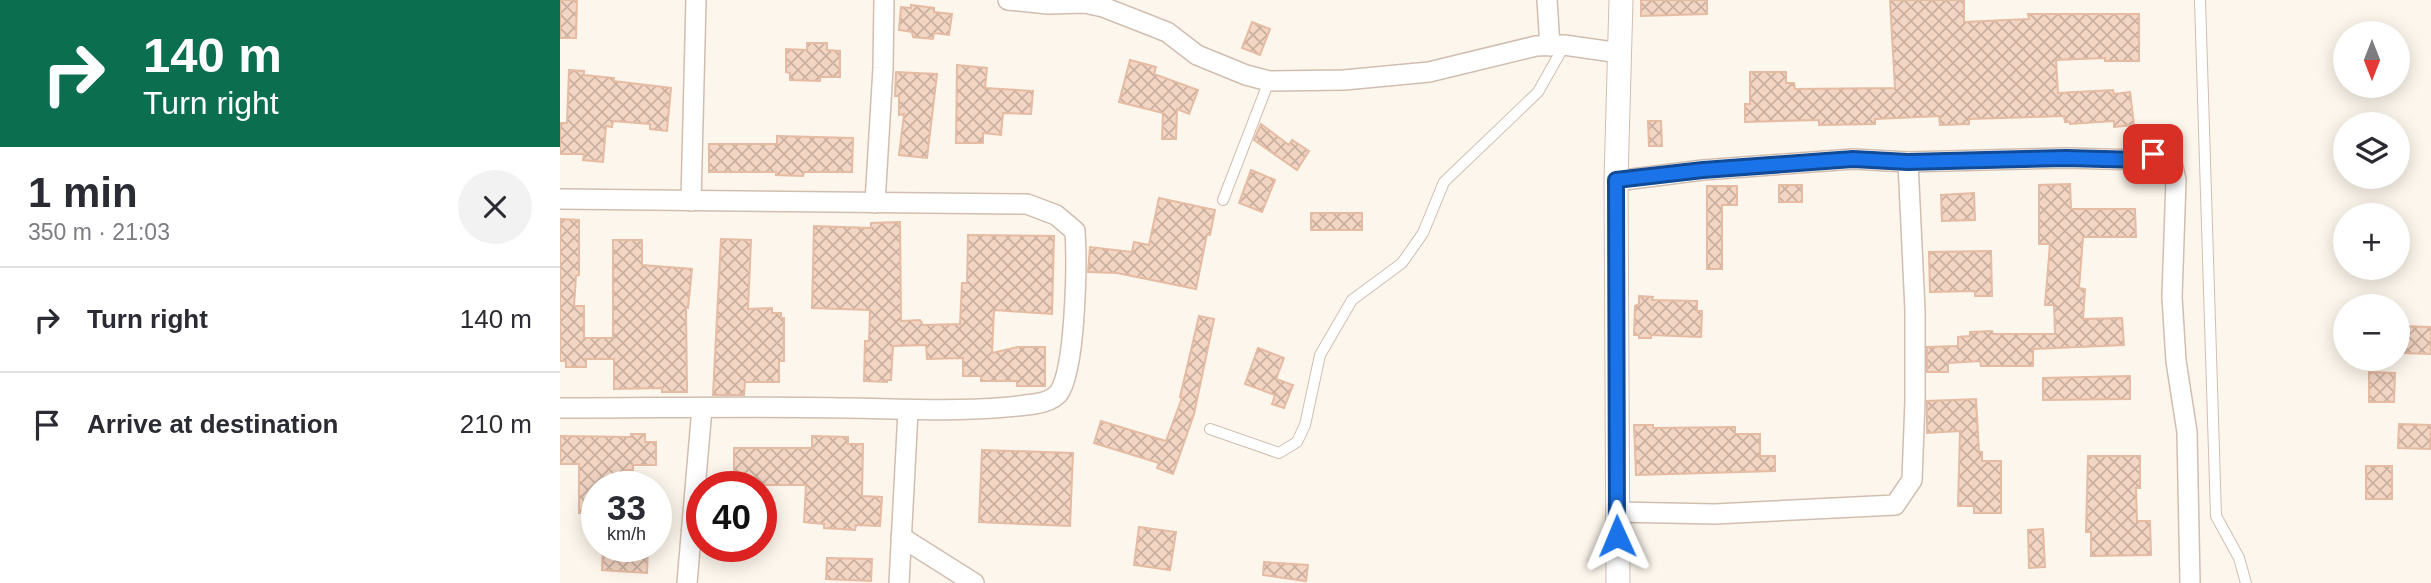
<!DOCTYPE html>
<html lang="en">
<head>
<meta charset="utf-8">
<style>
  :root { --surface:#fff; --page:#f2f2f3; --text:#2b2b33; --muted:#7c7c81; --line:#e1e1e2 }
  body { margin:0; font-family:Helvetica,sans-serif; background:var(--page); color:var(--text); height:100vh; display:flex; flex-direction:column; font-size:26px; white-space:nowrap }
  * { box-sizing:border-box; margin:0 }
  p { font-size:23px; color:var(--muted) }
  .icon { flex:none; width:38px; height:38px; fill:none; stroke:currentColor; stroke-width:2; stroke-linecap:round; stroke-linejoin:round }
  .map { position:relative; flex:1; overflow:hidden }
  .details { display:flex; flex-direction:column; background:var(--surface); width:560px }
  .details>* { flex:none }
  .banner { background:#0b6e4f; color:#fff; overflow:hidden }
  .needle { width:46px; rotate:180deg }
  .buttons { position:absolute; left:1773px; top:21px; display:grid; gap:14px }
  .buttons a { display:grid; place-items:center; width:77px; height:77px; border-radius:50%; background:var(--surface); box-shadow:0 4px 18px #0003; font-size:35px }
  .speed { position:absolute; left:21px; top:471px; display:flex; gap:14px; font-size:35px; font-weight:700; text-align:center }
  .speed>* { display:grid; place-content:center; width:91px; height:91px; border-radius:50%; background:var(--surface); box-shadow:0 4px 18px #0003; line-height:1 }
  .speed small { font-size:18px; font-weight:400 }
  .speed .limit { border:10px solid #d22; background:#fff; color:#111 }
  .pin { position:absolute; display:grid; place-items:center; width:60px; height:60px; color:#fff; margin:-30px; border-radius:14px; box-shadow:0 4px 10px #0006 }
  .me { position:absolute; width:77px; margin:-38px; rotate:359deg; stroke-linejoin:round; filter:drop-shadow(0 0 5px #0008) }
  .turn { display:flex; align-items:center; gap:24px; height:147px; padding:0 28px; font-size:32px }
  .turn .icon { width:91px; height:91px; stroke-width:2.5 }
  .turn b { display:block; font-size:49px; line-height:60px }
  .round { display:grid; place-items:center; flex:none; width:74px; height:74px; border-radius:37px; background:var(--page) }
  .summary { display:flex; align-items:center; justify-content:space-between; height:119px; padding:0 28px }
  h1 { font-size:42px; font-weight:800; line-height:52px }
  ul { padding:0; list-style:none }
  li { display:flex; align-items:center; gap:21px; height:105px; padding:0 28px; border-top:2px solid var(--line) }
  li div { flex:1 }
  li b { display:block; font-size:26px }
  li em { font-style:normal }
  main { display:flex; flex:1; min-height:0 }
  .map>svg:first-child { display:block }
  .building { fill:url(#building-cross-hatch); stroke:#e6bba3; stroke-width:2 }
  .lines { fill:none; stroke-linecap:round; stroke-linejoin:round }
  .service-casing { stroke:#d1beb0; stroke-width:12 }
  .minor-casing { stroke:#d1beb0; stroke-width:22 }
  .tertiary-casing { stroke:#d1beb0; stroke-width:25 }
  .service { stroke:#fff; stroke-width:10 }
  .minor { stroke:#fff; stroke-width:19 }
  .tertiary { stroke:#fff; stroke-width:23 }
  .route-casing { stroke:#114b97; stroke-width:18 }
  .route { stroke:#1a73e8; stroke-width:12 }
</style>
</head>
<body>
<main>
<section class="details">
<div class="banner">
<div class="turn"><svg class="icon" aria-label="right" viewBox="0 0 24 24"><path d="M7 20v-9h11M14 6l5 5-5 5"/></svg><div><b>140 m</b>Turn right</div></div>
</div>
<div class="summary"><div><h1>1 min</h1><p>350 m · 21:03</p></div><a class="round"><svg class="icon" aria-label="close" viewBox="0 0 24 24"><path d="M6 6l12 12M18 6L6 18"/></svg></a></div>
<ul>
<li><svg class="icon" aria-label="right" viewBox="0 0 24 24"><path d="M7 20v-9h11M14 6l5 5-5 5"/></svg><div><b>Turn right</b></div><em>140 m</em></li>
<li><svg class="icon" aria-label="arrive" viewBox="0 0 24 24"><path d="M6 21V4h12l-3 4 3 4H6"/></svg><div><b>Arrive at destination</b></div><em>210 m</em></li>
</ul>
</section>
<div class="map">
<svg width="1871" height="583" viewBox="0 0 1871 583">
  <defs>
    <pattern id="building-cross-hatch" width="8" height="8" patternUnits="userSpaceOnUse" patternTransform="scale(1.75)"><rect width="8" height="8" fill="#f3d5c3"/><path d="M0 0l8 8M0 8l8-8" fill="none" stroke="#cab0a1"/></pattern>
  </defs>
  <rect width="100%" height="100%" fill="#fdf6ec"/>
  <g class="building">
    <path d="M 0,0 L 17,0 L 16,38 L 0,38 Z"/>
    <path d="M 1081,0 L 1147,0 L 1147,14 L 1081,16 Z"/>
    <path d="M 1330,0 L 1404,0 L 1404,22 L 1469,19 L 1468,14 L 1579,14 L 1579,61 L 1545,61 L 1545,58 L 1496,60 L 1498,93 L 1553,90 L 1554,94 L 1570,92 L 1574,125 L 1554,127 L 1554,121 L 1510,124 L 1510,122 L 1505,122 L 1504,116 L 1409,119 L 1409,124 L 1380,125 L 1379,116 L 1315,119 L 1315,124 L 1259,125 L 1259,120 L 1185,122 L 1185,104 L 1190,104 L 1190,72 L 1226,72 L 1226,83 L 1234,83 L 1235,89 L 1335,88 Z"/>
    <path d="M 351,5 L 374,8 L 374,12 L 392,14 L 389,35 L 374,33 L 373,39 L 353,37 L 352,32 L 339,30 L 341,7 L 351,8 Z"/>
    <path d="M 692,22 L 710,29 L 700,55 L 682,48 Z"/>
    <path d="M 247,43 L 267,43 L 267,50 L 280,51 L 280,77 L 260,77 L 260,81 L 230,80 L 230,73 L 226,72 L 226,49 L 247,50 Z"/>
    <path d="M 570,60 L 596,67 L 594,74 L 638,90 L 629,114 L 617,109 L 616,139 L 602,139 L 603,113 L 559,102 Z"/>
    <path d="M 397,65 L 427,68 L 425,88 L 473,91 L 471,114 L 443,113 L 441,135 L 423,133 L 423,143 L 396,143 Z"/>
    <path d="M 9,70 L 24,71 L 24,75 L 54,78 L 53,81 L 111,88 L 107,131 L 90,129 L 90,124 L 53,121 L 52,127 L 46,126 L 43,162 L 23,160 L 24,154 L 0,154 L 0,123 L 7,123 Z"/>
    <path d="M 336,72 L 377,74 L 367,158 L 339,155 L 344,114 L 339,115 L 339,96 L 335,96 Z"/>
    <path d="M 1088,121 L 1101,121 L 1102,146 L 1089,146 Z"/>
    <path d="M 701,124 L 729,145 L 732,140 L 749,151 L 737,170 L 694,140 Z"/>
    <path d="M 217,136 L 293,138 L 292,172 L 244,172 L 243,176 L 216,175 L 216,172 L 149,172 L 149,144 L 217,144 Z"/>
    <path d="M 691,170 L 715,180 L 702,212 L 679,203 Z"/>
    <path d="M 1510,184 L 1511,209 L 1575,209 L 1576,237 L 1523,237 L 1519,288 L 1525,289 L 1523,319 L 1562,318 L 1564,345 L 1473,349 L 1473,366 L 1421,366 L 1420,361 L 1388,363 L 1388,372 L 1367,372 L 1367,347 L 1398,346 L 1398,337 L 1410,336 L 1410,332 L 1432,331 L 1433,334 L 1495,334 L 1494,305 L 1485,305 L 1490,244 L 1479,244 L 1479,185 Z"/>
    <rect x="1219" y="185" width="23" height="17"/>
    <path d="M 1147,186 L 1177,186 L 1177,205 L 1162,205 L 1162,269 L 1147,269 Z"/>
    <path d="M 1414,193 L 1415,220 L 1382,221 L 1381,195 Z"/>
    <path d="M 599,198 L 655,210 L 650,235 L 647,234 L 636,289 L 557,273 L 528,272 L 530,247 L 572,252 L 574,242 L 589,245 Z"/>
    <rect x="751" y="213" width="51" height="17"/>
    <path d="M 0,219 L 19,220 L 19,275 L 16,276 L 14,306 L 24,306 L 24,338 L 53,338 L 53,240 L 82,240 L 82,265 L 132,269 L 128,308 L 126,308 L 127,392 L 102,392 L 102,388 L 54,389 L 54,359 L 26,359 L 26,367 L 6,367 L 6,361 L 0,361 Z"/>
    <path d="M 340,222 L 341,321 L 360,320 L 363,325 L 400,324 L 402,283 L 407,283 L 408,235 L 494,236 L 492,314 L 434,310 L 432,353 L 458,347 L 485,347 L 485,386 L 457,386 L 457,381 L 421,381 L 421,376 L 403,376 L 403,358 L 367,359 L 366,345 L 333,346 L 331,380 L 327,380 L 327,382 L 304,381 L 305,341 L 309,341 L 310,310 L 252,308 L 254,226 L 311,228 L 311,223 Z"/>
    <path d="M 161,239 L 191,240 L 188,309 L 212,308 L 212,313 L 221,313 L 221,318 L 224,318 L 224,361 L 219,361 L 219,382 L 185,382 L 184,395 L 153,395 Z"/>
    <path d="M 1431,251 L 1432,296 L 1415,296 L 1415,291 L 1370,292 L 1369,252 Z"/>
    <path d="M 1079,296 L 1093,297 L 1092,300 L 1137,301 L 1137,311 L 1142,311 L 1141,337 L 1091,335 L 1091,338 L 1079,338 L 1079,335 L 1074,335 L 1075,306 L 1079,304 Z"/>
    <path d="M 639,316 L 654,319 L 634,414 L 613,474 L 597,468 L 599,463 L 534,443 L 541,421 L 606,441 L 622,398 L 620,397 Z"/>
    <path d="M 1841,326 L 1871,327 L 1871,354 L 1841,353 Z"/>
    <path d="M 698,348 L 724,358 L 716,379 L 733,385 L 724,408 L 712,404 L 715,395 L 685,384 Z"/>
    <path d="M 1809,372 L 1835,373 L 1834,402 L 1809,402 Z"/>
    <path d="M 1570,376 L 1570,399 L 1483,400 L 1483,378 Z"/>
    <path d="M 1416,399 L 1419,452 L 1422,452 L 1422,461 L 1441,461 L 1441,513 L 1414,513 L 1414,506 L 1398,506 L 1400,431 L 1367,433 L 1367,401 Z"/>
    <path d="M 1839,424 L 1871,425 L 1870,449 L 1838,448 Z"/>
    <path d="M 1074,425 L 1093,425 L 1093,428 L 1175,427 L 1175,434 L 1200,434 L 1200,456 L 1215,456 L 1215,471 L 1076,475 Z"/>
    <path d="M 71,434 L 85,434 L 85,442 L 96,442 L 96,465 L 73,465 L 73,470 L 65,470 L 66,486 L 37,486 L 37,513 L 19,513 L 19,464 L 0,464 L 0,436 L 71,437 Z"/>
    <path d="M 252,436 L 288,437 L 288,444 L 303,444 L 302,496 L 322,497 L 320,526 L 296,525 L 295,530 L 264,528 L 264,524 L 244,522 L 246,485 L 174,485 L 174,448 L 252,448 Z"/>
    <path d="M 422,450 L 513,453 L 510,526 L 419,522 Z"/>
    <path d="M 1528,456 L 1580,456 L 1580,488 L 1576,488 L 1577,521 L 1590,521 L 1591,555 L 1531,556 L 1531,532 L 1526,532 Z"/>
    <rect x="1806" y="466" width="26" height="33"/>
    <path d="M 579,527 L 616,532 L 610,570 L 574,565 Z"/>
    <path d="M 1483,529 L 1485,567 L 1469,568 L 1468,530 Z"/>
    <path d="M 43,546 L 88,546 L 87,573 L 42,570 Z"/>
    <path d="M 267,558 L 312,559 L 311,581 L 266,579 Z"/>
    <path d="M 704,562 L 748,565 L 746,581 L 703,575 Z"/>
  </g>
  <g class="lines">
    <g class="service-casing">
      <g id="service">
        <path d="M 1640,0 L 1656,516 L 1679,558 L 1686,583"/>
        <path d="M 663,200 L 709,81"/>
        <path d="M 650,429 L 719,453 L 737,442 L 745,425 L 760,355 L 792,300 L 842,263 L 863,233 L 884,182 L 978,92 L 1004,46"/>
      </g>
    </g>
    <g class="minor-casing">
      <g id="minor">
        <path d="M 448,0 L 488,4 L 525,3 L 543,7 L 607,32 L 637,55 L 686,75 L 709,81 L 784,80 L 869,72 L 976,46 L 1004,45 L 1060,53"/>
        <path d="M 987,0 L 990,46"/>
        <path d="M 1056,181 L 1143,170 L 1293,159 L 1348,162 L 1506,158 L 1580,160 L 1593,154 L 1606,156 L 1613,167 L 1616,180 L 1612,297 L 1616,361 L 1627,432 L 1630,583"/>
        <path d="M 0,199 L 467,204 L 496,215 L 515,231 C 517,262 516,371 498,394 C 492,400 482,403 474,404 C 412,413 350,409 288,408 C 192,406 96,408 0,408"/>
        <path d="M 131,201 L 136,0"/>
        <path d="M 315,203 L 323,68 L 324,0"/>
        <path d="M 1057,512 L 1155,514 L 1335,505 L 1352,480 L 1355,401 L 1355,310 L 1348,162"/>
        <path d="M 341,537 L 414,583"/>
        <path d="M 127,583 L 142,408"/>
        <path d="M 339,583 L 348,411"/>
      </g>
    </g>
    <g class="tertiary-casing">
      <path id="tertiary" d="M 1058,583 L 1056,181 L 1061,0"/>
    </g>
    <use href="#service" class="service"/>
    <use href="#minor" class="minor"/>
    <use href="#tertiary" class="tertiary"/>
  </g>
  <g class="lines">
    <g class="route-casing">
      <path id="route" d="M 1057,536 L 1056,180 L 1143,170 L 1293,159 L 1348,162 L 1506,158 L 1580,160 L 1593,154"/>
    </g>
    <use href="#route" class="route"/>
  </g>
</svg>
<div class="buttons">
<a><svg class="needle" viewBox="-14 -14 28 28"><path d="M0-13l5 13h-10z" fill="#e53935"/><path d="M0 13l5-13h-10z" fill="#7c7c81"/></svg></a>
<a><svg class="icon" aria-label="layers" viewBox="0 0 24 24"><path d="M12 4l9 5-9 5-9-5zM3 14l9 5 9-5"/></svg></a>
<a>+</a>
<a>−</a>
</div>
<div class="speed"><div>33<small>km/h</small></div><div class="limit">40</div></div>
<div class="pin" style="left:1593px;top:154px;background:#d93025"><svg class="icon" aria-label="arrive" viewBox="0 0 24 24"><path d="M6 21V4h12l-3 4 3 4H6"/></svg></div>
<svg class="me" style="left:1057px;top:536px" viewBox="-20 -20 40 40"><path d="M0-17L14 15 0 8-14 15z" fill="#1a73e8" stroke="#fff" stroke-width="4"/></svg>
</div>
</main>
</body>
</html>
